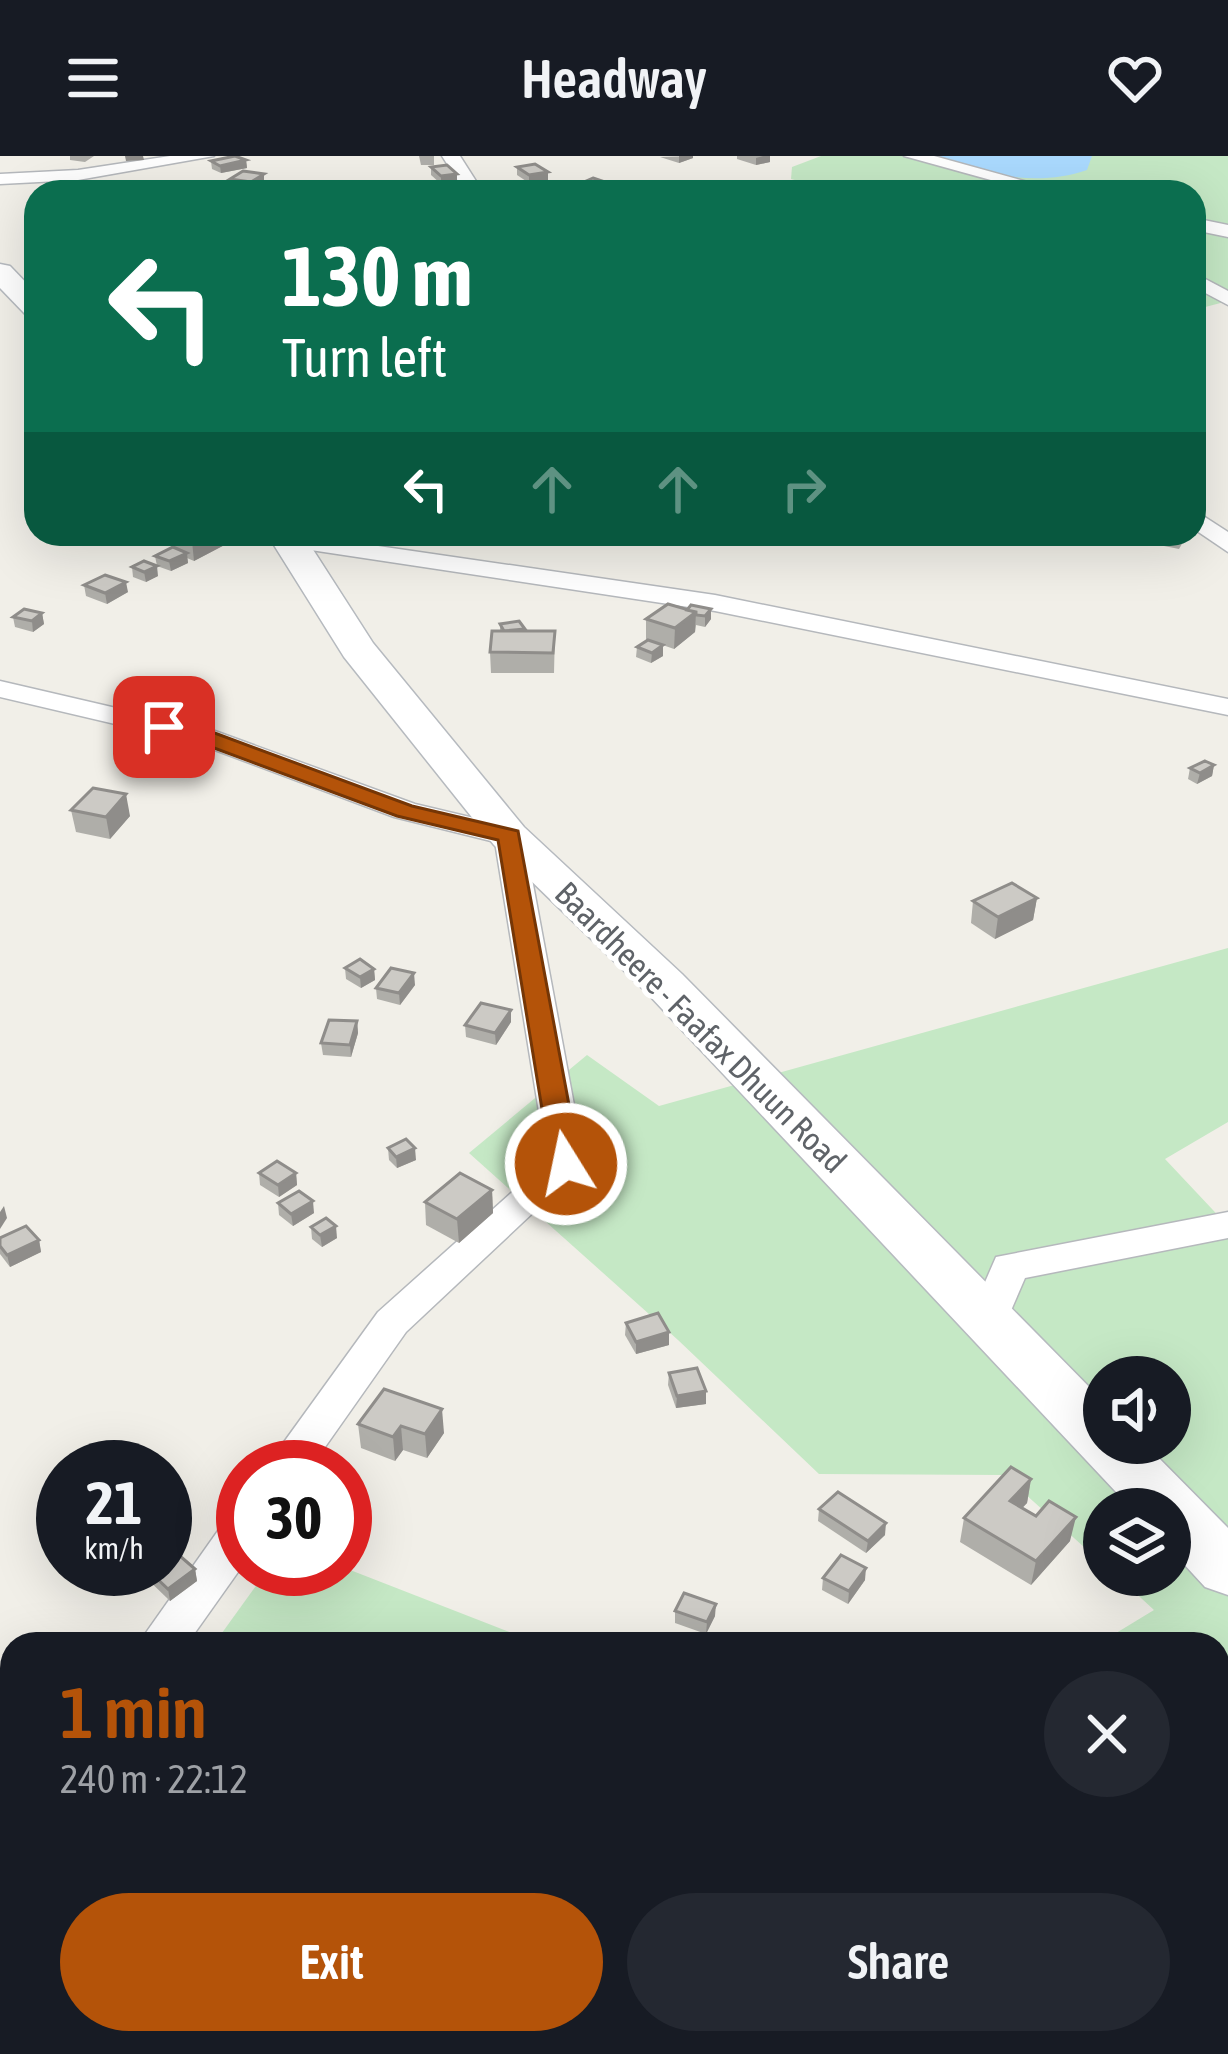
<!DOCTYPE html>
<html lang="en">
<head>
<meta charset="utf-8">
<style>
  :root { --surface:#171b24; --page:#242831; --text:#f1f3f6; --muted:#9ea1a6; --accent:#b45309 }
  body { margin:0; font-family:"Asap Condensed",sans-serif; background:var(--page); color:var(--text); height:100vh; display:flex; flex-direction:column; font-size:45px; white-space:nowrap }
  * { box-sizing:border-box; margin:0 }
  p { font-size:39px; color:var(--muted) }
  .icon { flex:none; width:66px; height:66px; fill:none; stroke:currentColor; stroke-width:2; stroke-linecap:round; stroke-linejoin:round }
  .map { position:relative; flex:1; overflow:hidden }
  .sheet { position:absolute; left:0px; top:1476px; width:1230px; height:423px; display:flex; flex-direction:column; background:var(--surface); border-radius:36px 36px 0 0; box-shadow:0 12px 48px #0002 }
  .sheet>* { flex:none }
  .banner { position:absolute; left:24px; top:24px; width:1182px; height:366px; border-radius:36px; box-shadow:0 12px 48px #0002; background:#0b6e4f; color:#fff; overflow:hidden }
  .fabs { position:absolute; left:1083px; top:1200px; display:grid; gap:24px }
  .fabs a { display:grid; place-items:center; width:108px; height:108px; border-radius:50%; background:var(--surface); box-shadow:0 12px 48px #0002; font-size:60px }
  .speed { position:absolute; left:36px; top:1284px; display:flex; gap:24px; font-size:60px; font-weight:700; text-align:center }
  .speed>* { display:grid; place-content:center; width:156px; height:156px; border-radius:50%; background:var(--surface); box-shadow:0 12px 48px #0002; line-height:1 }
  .speed small { font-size:30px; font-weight:400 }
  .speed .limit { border:18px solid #d22; background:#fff; color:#111 }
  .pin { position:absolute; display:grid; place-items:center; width:102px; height:102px; color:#fff; margin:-51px; border-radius:24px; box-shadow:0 6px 18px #0006 }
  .me { position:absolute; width:132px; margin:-66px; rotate:350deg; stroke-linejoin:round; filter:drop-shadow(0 0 9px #0008) }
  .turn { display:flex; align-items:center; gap:42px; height:252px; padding:0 60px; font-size:54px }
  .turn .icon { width:156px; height:156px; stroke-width:2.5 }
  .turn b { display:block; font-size:84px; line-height:102px }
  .lanes { display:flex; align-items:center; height:114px; padding:0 60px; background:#0003; justify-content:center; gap:60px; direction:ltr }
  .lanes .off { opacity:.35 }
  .round { display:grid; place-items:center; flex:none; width:126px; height:126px; border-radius:63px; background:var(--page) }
  .headline { display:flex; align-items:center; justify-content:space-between; height:204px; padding:0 60px }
  h1 { font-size:72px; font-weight:600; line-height:90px; color:var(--accent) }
  .primary-button { display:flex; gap:24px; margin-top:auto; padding:24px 60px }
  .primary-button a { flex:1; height:138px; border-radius:72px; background:var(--accent); color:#fff; font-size:48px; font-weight:600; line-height:138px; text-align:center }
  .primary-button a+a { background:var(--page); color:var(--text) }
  header { display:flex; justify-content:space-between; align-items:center; height:156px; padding:0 60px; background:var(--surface); font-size:54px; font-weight:600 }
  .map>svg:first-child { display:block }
  .green { fill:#c5e8c5; fill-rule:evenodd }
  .water { fill:#aadaff }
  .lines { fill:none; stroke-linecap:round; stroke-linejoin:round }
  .street-casing { stroke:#b5b8bc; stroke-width:3 }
  .secondary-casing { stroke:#b6babf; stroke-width:3 }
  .street { fill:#fff; fill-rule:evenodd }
  .secondary { fill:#fff; fill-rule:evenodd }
  .wall { fill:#afaea9 }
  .shaded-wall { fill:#8f8d8a }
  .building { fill:#cccac5; stroke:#8f8d8a; stroke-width:3 }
  .route { fill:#b45309; stroke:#753606; stroke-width:3 }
  .labels { text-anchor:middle; stroke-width:10; stroke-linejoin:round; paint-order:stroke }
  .street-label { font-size:33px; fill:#5f6368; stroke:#fff }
</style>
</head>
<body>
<header><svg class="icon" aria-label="menu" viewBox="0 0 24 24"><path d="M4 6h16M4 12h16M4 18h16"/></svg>Headway<svg class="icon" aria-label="heart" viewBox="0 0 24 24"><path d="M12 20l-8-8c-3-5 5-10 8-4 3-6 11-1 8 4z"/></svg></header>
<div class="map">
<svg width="1228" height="1898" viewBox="0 0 1228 1898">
  <rect width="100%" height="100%" fill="#f1efe8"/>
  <g class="green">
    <path d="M 821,0 L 1228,0 L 1228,145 L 1194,154 L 1194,36 L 839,36 L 791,23 L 792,11 Z"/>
    <path d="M 1228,792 L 1228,966 L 1165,1003 L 1228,1070 L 1228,1898 L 76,1898 L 88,1887 L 1218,1887 L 1218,1488 L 1098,1488 L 1154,1454 L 1116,1419 L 1170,1419 L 1170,1353 L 1104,1353 L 1104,1409 L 1004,1319 L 819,1318 L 678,1184 L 469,997 L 587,899 L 659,950 ZM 1104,1221 L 1170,1221 L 1170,1287 L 1104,1287 Z"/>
    <path d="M 345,1412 L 540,1488 L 214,1488 L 268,1413 Z"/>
  </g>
  <path class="water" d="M 915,0 L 1092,0 L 1087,14 C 1031,34 969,13 915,0 Z"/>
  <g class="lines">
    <g class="street-casing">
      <g id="street">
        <path d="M 170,0 L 214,0 L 78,24 L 0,28 L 0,18 L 78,14 Z"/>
        <path d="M 442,0 L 460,0 L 483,36 L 465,36 Z"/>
        <path d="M 904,0 L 934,0 L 1064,36 L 1034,36 Z"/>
        <path d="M 1194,62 L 1228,69 L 1228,81 L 1194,74 Z"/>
        <path d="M 1194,117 L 1228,135 L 1228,149 L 1194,131 Z"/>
        <path d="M 1194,354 L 1228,376 L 1228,396 L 1194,373 Z"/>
        <path d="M 296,378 L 715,439 L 1228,543 L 1228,559 L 715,455 L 284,390 L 281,385 L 284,380 Z"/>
        <path d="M 0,525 L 215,575 L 415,648 L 520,673 L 524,680 L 585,1008 L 406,1176 L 311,1311 L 266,1311 L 378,1156 L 547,1005 L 495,686 L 394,661 L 196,587 L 0,541 Z"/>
        <path d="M 1228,1056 L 1228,1082 L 1025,1122 L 1003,1173 L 989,1177 L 975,1173 L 969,1163 L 996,1101 Z"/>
        <path d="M 243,1356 L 243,1409 L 187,1488 L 138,1488 L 227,1362 Z"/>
        <path d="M 12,1576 L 12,1620 L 0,1624 L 0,1580 Z"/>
      </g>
    </g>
    <g class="secondary-casing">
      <g id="secondary">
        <path d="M 0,108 L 10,110 L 36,137 L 36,162 L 26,159 L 0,132 Z"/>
        <path d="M 267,378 L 303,378 L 373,487 L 524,671 L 682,818 L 1104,1246 L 1104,1287 L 1144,1287 L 1228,1372 L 1228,1439 L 1205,1431 L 1170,1393 L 1170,1353 L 1132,1353 L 648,838 L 494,689 L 344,501 Z"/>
      </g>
    </g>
    <use href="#street" class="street"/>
    <use href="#secondary" class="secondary"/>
  </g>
  <g class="wall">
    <path d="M 70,0 L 94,0 L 85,6 L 70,4 Z"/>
    <path d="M 419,0 L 434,0 L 434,9 L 421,9 Z"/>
    <path d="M 693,0 L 693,2 L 679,7 L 660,1 Z"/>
    <path d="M 737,0 L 770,0 L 770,6 L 756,9 L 737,3 Z"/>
    <path d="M 246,4 L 247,12 L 221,17 L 212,13 L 211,5 Z"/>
    <path d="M 431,11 L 457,26 L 441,28 L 431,19 Z"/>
    <path d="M 517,11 L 548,24 L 529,27 L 517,19 Z"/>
    <path d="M 264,18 L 264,26 L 252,34 L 231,31 L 230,23 Z"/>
    <path d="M 584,26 L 614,36 L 592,36 L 584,34 Z"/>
    <path d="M 170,378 L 234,378 L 234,384 L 194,405 L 187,402 L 188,407 L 171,415 L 157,410 L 155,400 L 172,392 Z"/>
    <path d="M 1166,380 L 1186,381 L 1179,393 L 1164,390 Z"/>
    <path d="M 132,411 L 158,420 L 146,426 L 133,421 Z"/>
    <path d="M 84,429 L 128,436 L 107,448 L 86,440 Z"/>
    <path d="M 668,448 L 711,463 L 705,471 L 696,469 L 695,476 L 674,493 L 654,486 L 663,489 L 663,500 L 651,507 L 636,501 L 637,491 L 648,484 L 646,484 L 646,463 Z"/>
    <path d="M 42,457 L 44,468 L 33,476 L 15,471 L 13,461 Z"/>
    <path d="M 500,468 L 525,475 L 555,475 L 554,517 L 491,517 L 490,496 L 500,475 Z"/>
    <path d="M 1214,609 L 1212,620 L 1197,628 L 1188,623 L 1190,612 Z"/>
    <path d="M 71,654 L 130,660 L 110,683 L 76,676 Z"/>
    <path d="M 1037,742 L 1033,764 L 995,783 L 971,767 L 973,745 Z"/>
    <path d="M 345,812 L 374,813 L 375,824 L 361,832 L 346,823 Z"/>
    <path d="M 415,829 L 400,849 L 377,843 L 376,832 Z"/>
    <path d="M 357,865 L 358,877 L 351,901 L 323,899 L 321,887 Z"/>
    <path d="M 511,866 L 496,889 L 466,881 L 465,869 Z"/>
    <path d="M 388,992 L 416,1004 L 397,1012 L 389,1004 Z"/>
    <path d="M 259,1017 L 296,1017 L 297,1029 L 279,1041 L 260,1029 Z"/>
    <path d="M 492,1034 L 493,1057 L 459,1087 L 426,1069 L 425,1046 Z"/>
    <path d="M 278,1047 L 314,1057 L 293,1070 L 279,1059 Z"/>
    <path d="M 311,1071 L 337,1082 L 322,1091 L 312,1083 Z"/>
    <path d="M 0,1082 L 39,1084 L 41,1096 L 10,1111 L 0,1098 Z"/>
    <path d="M 626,1167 L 669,1176 L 669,1189 L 636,1198 L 625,1179 Z"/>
    <path d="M 669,1217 L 706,1248 L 676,1252 L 668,1229 Z"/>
    <path d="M 384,1233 L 444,1277 L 427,1302 L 403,1294 L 395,1305 L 361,1292 L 358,1268 Z"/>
    <path d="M 1031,1323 L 1027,1347 L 1022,1352 L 1070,1385 L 1031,1429 L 960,1386 L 964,1362 Z"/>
    <path d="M 819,1353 L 885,1379 L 866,1397 L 818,1365 Z"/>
    <path d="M 137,1413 L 195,1413 L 197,1425 L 170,1445 Z"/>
    <path d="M 823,1422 L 865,1424 L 848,1448 L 822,1434 Z"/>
    <path d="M 675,1455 L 715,1460 L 706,1478 L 675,1467 Z"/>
  </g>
  <g class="shaded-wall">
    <path d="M 125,0 L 143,0 L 144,4 L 126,5 Z"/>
    <path d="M 679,0 L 693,0 L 693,2 L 679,7 Z"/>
    <path d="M 763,0 L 770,0 L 770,6 L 756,9 L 756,2 Z"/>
    <path d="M 246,4 L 247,12 L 221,17 L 220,10 Z"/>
    <path d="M 548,16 L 548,24 L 529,27 L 529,19 Z"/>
    <path d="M 264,18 L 264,26 L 252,34 L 251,26 Z"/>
    <path d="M 457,18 L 457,26 L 441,28 L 441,20 Z"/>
    <path d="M 205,378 L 234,378 L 234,384 L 194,405 L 192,385 Z"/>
    <path d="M 187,397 L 188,407 L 171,415 L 169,405 Z"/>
    <path d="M 157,410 L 158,420 L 146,426 L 144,416 Z"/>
    <path d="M 126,426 L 128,436 L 107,448 L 105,437 Z"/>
    <path d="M 711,453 L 711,463 L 705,471 L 705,460 Z"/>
    <path d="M 696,456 L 695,476 L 674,493 L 675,472 Z"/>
    <path d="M 42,457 L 44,468 L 33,476 L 32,465 Z"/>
    <path d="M 663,489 L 663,500 L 651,507 L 652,497 Z"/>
    <path d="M 1214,609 L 1212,620 L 1197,628 L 1200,617 Z"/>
    <path d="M 126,638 L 130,660 L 110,683 L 106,661 Z"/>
    <path d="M 1037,742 L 1033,764 L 995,783 L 998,761 Z"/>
    <path d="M 374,813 L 375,824 L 361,832 L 360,821 Z"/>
    <path d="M 414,817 L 415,829 L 400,849 L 399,837 Z"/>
    <path d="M 511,854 L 511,866 L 496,889 L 495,877 Z"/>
    <path d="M 357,865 L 358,877 L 351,901 L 350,889 Z"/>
    <path d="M 415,992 L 416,1004 L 397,1012 L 396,1001 Z"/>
    <path d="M 296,1017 L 297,1029 L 279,1041 L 278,1029 Z"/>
    <path d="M 492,1034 L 493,1057 L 459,1087 L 457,1063 Z"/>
    <path d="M 313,1045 L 314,1057 L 293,1070 L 291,1058 Z"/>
    <path d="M 4,1050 L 7,1062 L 0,1073 L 0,1056 Z"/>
    <path d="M 336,1070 L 337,1082 L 322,1091 L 320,1079 Z"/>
    <path d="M 39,1084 L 41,1096 L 10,1111 L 7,1099 Z"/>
    <path d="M 669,1176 L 669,1189 L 636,1198 L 636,1186 Z"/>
    <path d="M 706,1235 L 706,1248 L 676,1252 L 677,1240 Z"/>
    <path d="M 442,1253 L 444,1277 L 427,1302 L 425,1278 Z"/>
    <path d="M 401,1270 L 403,1294 L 395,1305 L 393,1281 Z"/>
    <path d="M 1031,1323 L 1027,1347 L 1006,1369 L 1010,1345 Z"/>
    <path d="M 1076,1361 L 1070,1385 L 1031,1429 L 1036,1405 Z"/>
    <path d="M 886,1367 L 885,1379 L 866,1397 L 868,1385 Z"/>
    <path d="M 866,1412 L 865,1424 L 848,1448 L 849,1435 Z"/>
    <path d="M 195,1413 L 197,1425 L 170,1445 L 168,1433 Z"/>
    <path d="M 716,1448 L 715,1460 L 706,1478 L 707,1466 Z"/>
  </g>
  <g class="building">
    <path d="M 235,0 L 246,4 L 220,10 L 211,5 Z"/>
    <path d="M 535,8 L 548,16 L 529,19 L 517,11 Z"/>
    <path d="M 447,9 L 457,18 L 441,20 L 431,11 Z"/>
    <path d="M 243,15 L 264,18 L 251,26 L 230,23 Z"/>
    <path d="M 593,22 L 614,29 L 613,35 L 584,26 Z"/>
    <path d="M 194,34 L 234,36 L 194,36 Z"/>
    <path d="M 171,378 L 205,378 L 192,385 Z"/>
    <path d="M 1167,378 L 1183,378 L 1180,383 L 1166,380 Z"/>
    <path d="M 173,391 L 187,397 L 169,405 L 155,400 Z"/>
    <path d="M 144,405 L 157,410 L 144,416 L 132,411 Z"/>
    <path d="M 105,419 L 126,426 L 105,437 L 84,429 Z"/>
    <path d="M 668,448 L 696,456 L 675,472 L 646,463 Z"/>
    <path d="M 691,449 L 711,453 L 705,460 L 696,459 L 696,456 L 687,454 Z"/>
    <path d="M 24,453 L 42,457 L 32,465 L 13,461 Z"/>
    <path d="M 519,465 L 525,473 L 504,475 L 500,468 Z"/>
    <path d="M 492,475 L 555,475 L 553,497 L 490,496 Z"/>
    <path d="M 648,484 L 663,489 L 652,497 L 637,491 Z"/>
    <path d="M 1205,605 L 1214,609 L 1200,617 L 1190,612 Z"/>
    <path d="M 93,632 L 126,638 L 106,661 L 71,654 Z"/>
    <path d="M 1012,727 L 1037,742 L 998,761 L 973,745 Z"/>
    <path d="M 360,803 L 374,813 L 360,821 L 345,812 Z"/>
    <path d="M 391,812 L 414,817 L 399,837 L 376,832 Z"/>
    <path d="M 481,847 L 511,854 L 495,877 L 465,869 Z"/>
    <path d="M 329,864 L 357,865 L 350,889 L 321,887 Z"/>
    <path d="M 406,983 L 415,992 L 396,1001 L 388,992 Z"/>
    <path d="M 277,1005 L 296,1017 L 278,1029 L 259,1017 Z"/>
    <path d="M 460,1017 L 492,1034 L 457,1063 L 425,1046 Z"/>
    <path d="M 299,1035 L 313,1045 L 291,1058 L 278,1047 Z"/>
    <path d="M 326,1062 L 336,1070 L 320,1079 L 311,1071 Z"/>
    <path d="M 26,1070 L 39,1084 L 7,1099 L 0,1090 L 0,1082 Z"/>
    <path d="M 658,1157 L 669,1176 L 636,1186 L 626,1167 Z"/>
    <path d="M 697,1212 L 706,1235 L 677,1240 L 669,1217 Z"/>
    <path d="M 384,1233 L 442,1253 L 425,1278 L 401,1270 L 393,1281 L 358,1268 Z"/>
    <path d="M 1011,1311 L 1031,1323 L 1010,1345 L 1036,1360 L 1049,1345 L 1076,1361 L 1036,1405 L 964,1362 Z"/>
    <path d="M 838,1336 L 886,1367 L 868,1385 L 819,1353 Z"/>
    <path d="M 165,1387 L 195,1413 L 168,1433 L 147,1413 L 165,1413 Z"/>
    <path d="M 841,1399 L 866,1412 L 849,1435 L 823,1422 Z"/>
    <path d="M 684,1437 L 716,1448 L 707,1466 L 675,1455 Z"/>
  </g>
  <path class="route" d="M 164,565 L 212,576 L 412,650 L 518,675 L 580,1008 L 575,1015 L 566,1017 L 551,1008 L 498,684 L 397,660 L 198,586 L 156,576 L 153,571 Z"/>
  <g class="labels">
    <g class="street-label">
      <text transform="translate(701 871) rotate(45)" y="12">Baardheere - Faafax Dhuun Road</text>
    </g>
  </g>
</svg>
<div class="fabs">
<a><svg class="icon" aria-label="sound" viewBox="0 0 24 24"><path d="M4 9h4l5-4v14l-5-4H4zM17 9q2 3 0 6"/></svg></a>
<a><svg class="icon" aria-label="layers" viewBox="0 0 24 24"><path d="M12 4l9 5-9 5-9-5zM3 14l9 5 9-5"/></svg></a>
</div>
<div class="speed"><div>21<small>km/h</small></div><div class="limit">30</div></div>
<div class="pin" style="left:164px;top:571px;background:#d93025"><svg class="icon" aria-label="arrive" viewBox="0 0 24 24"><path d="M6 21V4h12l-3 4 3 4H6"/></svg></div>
<svg class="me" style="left:566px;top:1008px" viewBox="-20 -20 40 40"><circle r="17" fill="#b45309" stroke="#fff" stroke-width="3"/><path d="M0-11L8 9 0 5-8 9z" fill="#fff"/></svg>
<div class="banner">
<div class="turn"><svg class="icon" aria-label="left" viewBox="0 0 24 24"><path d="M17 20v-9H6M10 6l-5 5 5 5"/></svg><div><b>130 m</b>Turn left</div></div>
<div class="lanes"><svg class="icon" aria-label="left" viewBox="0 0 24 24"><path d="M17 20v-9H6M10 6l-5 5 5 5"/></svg><svg class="icon off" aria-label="ahead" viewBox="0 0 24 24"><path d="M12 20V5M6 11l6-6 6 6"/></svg><svg class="icon off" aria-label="ahead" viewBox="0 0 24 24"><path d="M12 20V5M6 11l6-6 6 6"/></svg><svg class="icon off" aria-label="right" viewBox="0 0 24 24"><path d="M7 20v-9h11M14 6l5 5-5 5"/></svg></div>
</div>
<section class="sheet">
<div class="headline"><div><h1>1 min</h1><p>240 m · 22:12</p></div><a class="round"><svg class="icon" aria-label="close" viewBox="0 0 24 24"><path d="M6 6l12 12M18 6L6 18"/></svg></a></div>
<div class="primary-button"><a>Exit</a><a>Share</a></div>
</section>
</div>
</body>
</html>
